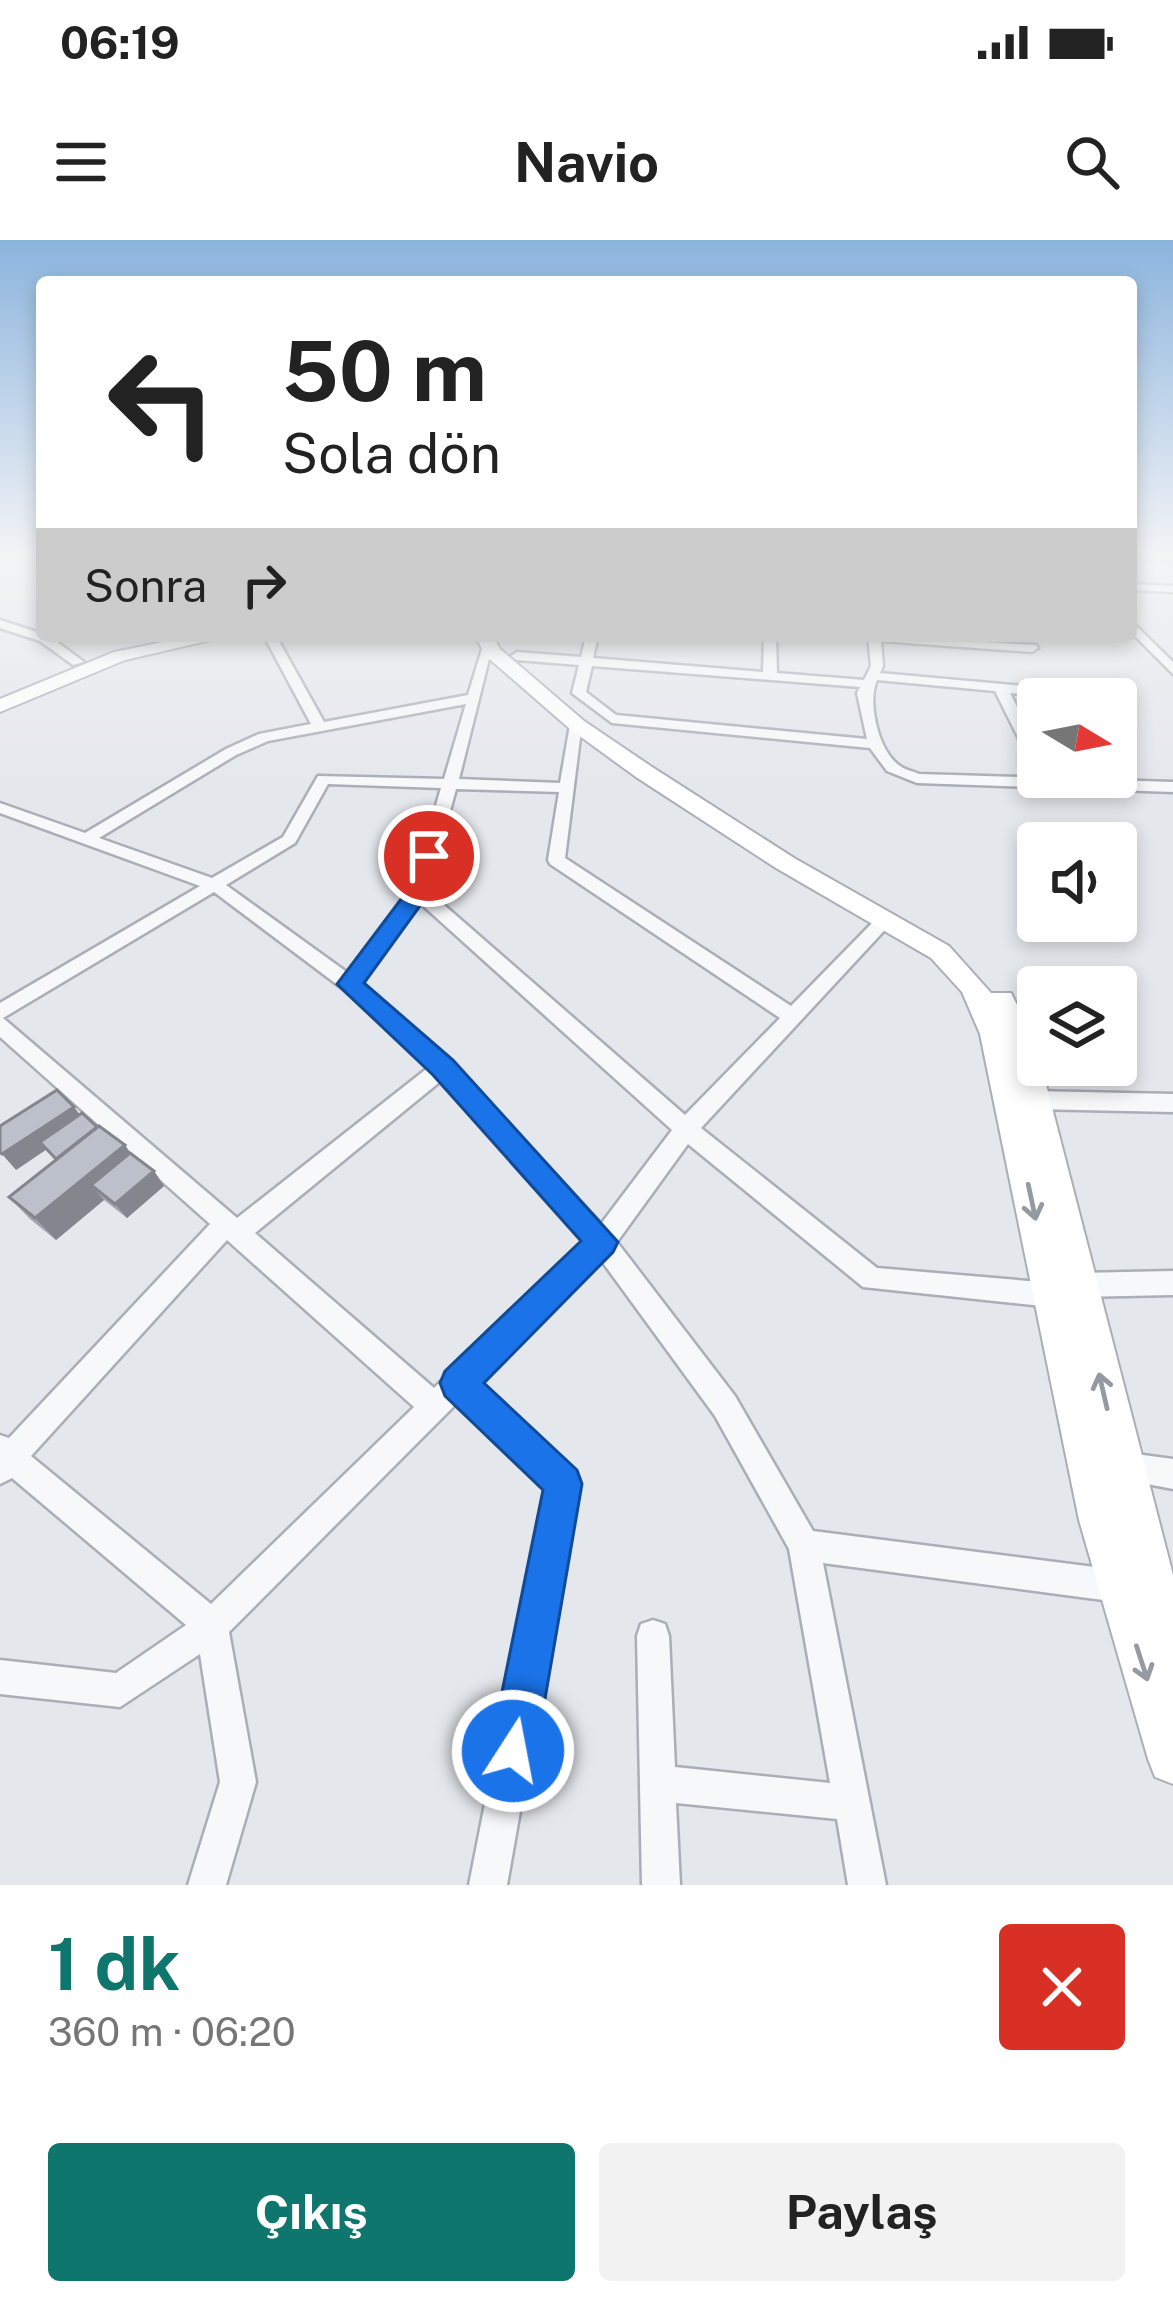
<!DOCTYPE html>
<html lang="tr">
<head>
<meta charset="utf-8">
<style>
  :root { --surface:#fff; --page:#f2f2f2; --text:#222; --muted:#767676; --accent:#0f766e }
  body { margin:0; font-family:"Public Sans",sans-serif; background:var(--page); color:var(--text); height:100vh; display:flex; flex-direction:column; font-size:45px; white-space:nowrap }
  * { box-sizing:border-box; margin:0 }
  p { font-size:39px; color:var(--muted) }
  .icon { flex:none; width:66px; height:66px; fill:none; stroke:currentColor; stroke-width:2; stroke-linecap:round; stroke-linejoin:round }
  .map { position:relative; height:1645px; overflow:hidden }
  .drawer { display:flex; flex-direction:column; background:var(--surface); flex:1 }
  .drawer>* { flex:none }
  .hud { position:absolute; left:36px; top:36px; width:1101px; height:366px; border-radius:12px; box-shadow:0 6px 18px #0003; background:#fff; color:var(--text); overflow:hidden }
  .needle { width:78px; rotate:100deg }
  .controls { position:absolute; left:1017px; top:438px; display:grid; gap:24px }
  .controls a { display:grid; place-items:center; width:120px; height:120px; border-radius:12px; background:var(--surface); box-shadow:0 6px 18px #0003; font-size:60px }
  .pin { position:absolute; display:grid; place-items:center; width:102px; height:102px; color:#fff; margin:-51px; border:6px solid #fff; border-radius:50%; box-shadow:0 3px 12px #0007 }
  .me { position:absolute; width:132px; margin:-66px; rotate:11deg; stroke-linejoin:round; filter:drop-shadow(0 0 9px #0008) }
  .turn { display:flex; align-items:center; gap:42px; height:252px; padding:0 48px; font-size:54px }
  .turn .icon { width:156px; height:156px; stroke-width:2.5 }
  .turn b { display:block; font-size:84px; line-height:102px }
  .then { display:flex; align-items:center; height:114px; padding:0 48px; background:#0003; gap:24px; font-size:45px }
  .round { display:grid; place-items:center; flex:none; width:126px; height:126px; border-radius:12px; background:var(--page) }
  .overview { display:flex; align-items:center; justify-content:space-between; height:204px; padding:0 48px }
  h1 { font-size:72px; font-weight:700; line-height:90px; color:var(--accent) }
  .action { display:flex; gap:24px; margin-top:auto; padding:24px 48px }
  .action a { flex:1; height:138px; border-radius:12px; background:var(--accent); color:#fff; font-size:48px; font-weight:700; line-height:138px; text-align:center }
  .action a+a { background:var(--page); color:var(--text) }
  .status { display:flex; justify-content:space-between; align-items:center; height:84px; padding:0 60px; background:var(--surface); direction:ltr }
  .status svg { height:33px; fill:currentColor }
  header { display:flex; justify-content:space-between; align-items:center; height:156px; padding:0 48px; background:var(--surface); font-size:54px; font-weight:700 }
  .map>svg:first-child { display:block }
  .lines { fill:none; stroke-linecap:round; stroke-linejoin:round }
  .street-casing { stroke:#a9aeb7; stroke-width:5 }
  .secondary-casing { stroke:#a9aeb7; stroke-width:4 }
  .street { fill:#f7f8fa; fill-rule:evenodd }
  .secondary { fill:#fff; fill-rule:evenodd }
  .wall { fill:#a1a5ae }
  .shaded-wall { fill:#83868d }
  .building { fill:#bbc0ca; stroke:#83868d; stroke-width:3 }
  .oneway { stroke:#959aa2 }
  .route { fill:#1a73e8; stroke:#114b97; stroke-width:3 }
</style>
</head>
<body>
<div class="status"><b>06:19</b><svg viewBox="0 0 49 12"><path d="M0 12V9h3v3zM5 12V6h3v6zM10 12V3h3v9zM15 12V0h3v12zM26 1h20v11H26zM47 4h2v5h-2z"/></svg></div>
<header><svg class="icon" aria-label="menu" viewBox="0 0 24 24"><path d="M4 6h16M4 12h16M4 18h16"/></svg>Navio<svg class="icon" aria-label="search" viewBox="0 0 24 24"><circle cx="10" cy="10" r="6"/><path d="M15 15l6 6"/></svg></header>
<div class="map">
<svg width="1173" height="1645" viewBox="0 0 1173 1645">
  <rect width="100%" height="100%" fill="#e4e7ec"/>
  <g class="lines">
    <g class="street-casing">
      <g id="street">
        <path d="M 1131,313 L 1173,315 L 1173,321 L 1131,319 Z"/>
        <path d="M 1131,344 L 1173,346 L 1173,352 L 1131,350 Z"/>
        <path d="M 0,380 L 49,396 L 84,422 L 73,425 L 40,401 L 0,388 Z"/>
        <path d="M 1131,381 L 1173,422 L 1173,434 L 1131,392 Z"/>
        <path d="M 264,396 L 276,396 L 324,482 L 468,455 L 483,406 L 493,403 L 459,539 L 560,543 L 570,485 L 582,482 L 565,618 L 791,766 L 879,676 L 891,676 L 894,680 L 701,888 L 877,1028 L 1052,1043 L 1061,1046 L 1065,1055 L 1061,1064 L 1052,1067 L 863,1047 L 688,904 L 617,1002 L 735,1156 L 813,1291 L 1118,1330 L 1129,1335 L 1134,1346 L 1129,1357 L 1118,1362 L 823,1323 L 886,1645 L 848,1645 L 837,1579 L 676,1563 L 680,1645 L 642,1645 L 637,1396 L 641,1384 L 653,1380 L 665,1384 L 669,1396 L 675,1527 L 830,1543 L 789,1309 L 715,1176 L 601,1020 L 478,1143 L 573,1233 L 578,1243 L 507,1645 L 469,1645 L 547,1248 L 458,1162 L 229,1392 L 256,1542 L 226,1645 L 188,1645 L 220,1542 L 200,1414 L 120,1467 L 0,1454 L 0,1420 L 116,1433 L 186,1385 L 12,1238 L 0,1244 L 0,1195 L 9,1198 L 210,984 L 0,797 L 0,763 L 200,646 L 0,573 L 0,563 L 85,593 L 226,509 L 259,494 L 311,484 ZM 466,464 L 444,539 L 318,536 L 283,597 L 212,638 L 99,598 L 236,515 L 268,501 ZM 328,544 L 441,548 L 411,651 L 348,733 L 226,645 L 295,603 ZM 456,549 L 559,552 L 548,620 L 550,624 L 780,778 L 685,875 L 428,651 ZM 214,652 L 343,749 L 429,827 L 237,978 L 3,778 ZM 420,663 L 672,890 L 601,984 L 450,821 L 361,743 ZM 442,840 L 586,1001 L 434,1148 L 255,993 ZM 227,1000 L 414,1167 L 211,1364 L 31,1216 Z"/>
        <path d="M 586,396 L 598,396 L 593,418 L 763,432 L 764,396 L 776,396 L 777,433 L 864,440 L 871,426 L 868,396 L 1036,405 L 1038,408 L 1032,412 L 881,401 L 883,426 L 880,433 L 1089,452 L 1096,456 L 1078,459 L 1010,453 L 1038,508 L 1038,527 L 1031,523 L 995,451 L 877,440 C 867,462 878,511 900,526 C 905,530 913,531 919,534 L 1173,542 L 1173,552 L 917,543 L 887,531 L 870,508 L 612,483 L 572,453 L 579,425 L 517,420 L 511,416 L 517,412 L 581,417 ZM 592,426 L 860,447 L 857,453 L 867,499 L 616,475 L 586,452 Z"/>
        <path d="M 1033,851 L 1173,854 L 1173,872 L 1033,869 L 1025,866 L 1022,860 L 1025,854 Z"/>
        <path d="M 1173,1031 L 1173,1055 L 1078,1057 L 1069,1053 L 1065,1045 L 1069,1037 L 1078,1033 Z"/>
        <path d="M 1121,1212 L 1173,1219 L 1173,1249 L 1111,1237 L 1106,1227 L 1111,1217 Z"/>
      </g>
    </g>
    <g class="secondary-casing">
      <g id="secondary">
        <path d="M 193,396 L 228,396 L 125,420 L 0,472 L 0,459 L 114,412 Z"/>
        <path d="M 475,396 L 493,396 L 500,409 L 584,481 L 652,527 L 794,618 L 949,706 L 991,753 L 1011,753 L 1034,798 L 1173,1335 L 1173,1544 L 1155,1537 L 1148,1519 L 1079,1280 L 980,794 L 962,752 L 931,718 L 776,628 L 636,537 L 570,489 L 486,416 Z"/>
      </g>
    </g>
    <use href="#street" class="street"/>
    <use href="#secondary" class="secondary"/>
  </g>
  <path class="wall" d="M 74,867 L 80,875 L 154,931 L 164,946 L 127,978 L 104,960 L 56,1000 L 30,979 L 9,957 L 55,920 L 46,909 L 16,930 Z"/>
  <g class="shaded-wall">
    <path d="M 74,867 L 86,883 L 16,930 L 2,914 Z"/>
    <path d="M 125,905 L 141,928 L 91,945 L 104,960 L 56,1000 L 35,978 Z"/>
    <path d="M 154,931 L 164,946 L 127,978 L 115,964 Z"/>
  </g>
  <g class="building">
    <path d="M 57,850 L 74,867 L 2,914 L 0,912 L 0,886 Z"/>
    <path d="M 82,873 L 97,887 L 56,919 L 40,902 Z"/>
    <path d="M 99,886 L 125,905 L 35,978 L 9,957 Z"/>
    <path d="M 130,913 L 154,931 L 115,964 L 91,945 Z"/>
  </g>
  <defs><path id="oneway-shaft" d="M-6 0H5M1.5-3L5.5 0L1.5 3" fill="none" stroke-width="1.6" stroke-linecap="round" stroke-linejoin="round" transform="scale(3)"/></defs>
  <g class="oneway">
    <use href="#oneway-shaft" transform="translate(1032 962) rotate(78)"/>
    <use href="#oneway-shaft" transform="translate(1103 1151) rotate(-103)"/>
    <use href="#oneway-shaft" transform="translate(1142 1423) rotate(72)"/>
  </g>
  <linearGradient id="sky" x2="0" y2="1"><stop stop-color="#8bb4dd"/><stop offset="0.58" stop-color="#f3f4f6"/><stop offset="1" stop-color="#f3f4f6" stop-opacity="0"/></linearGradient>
  <rect width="1173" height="543" fill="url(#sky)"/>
  <path class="route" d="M 429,609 L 440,616 L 430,652 L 364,743 L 453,820 L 618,1002 L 613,1012 L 484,1143 L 577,1230 L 582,1244 L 536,1511 L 529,1527 L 513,1534 L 497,1527 L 490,1511 L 543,1250 L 445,1156 L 440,1143 L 445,1131 L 581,1001 L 433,835 L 337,744 L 408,650 L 418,616 Z"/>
</svg>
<div class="controls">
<a><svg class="needle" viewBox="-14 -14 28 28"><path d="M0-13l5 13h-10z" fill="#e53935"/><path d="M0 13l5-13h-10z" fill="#767676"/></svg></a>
<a><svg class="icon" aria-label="sound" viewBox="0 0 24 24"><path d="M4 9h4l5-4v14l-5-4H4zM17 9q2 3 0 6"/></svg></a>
<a><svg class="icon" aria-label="layers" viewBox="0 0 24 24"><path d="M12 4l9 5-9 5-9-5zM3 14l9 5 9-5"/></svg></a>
</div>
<div class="pin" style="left:429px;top:616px;background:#d93025"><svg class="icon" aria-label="arrive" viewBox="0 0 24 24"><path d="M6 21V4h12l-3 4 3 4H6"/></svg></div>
<svg class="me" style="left:513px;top:1511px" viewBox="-20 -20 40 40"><circle r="17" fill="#1a73e8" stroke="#fff" stroke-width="3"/><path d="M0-11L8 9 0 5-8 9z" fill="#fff"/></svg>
<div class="hud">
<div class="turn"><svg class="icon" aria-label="left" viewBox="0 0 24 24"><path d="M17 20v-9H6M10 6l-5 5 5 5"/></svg><div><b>50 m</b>Sola dön</div></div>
<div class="then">Sonra<svg class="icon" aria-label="right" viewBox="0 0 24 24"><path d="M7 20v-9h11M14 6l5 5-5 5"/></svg></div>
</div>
</div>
<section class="drawer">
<div class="overview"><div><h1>1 dk</h1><p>360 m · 06:20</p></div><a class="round" style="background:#d93025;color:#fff"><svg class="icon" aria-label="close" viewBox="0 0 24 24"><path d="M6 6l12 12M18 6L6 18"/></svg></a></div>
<div class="action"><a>Çıkış</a><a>Paylaş</a></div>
</section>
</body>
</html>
